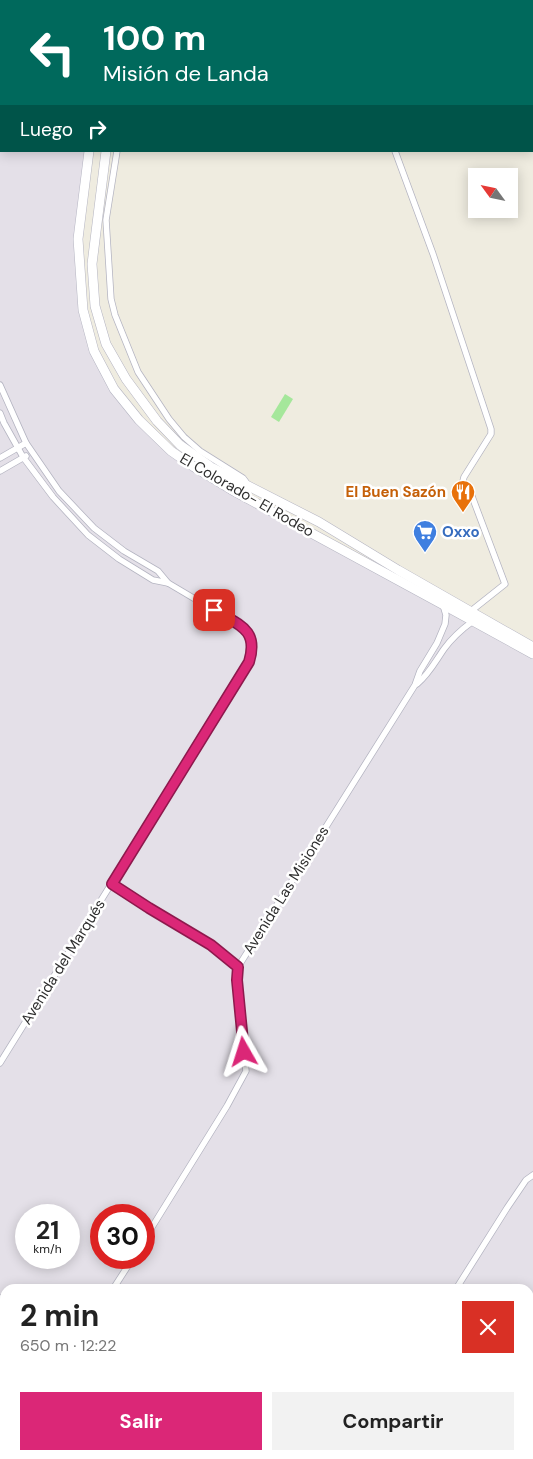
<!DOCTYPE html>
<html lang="es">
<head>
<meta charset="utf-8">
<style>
  :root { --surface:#fff; --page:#f2f2f2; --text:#222; --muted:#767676; --accent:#db2777 }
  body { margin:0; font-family:"DM Sans",sans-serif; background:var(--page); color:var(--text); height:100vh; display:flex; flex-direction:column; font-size:19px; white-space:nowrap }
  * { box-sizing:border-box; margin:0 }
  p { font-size:16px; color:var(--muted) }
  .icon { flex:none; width:28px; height:28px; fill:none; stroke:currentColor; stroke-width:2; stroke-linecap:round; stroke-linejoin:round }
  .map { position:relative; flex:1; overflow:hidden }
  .drawer { position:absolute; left:0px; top:1284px; width:534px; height:176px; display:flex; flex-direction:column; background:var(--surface); border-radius:15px 15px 0 0; box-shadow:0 2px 12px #0003 }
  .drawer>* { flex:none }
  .hud { position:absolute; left:0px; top:0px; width:534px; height:152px; box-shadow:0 2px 12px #0003; background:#00695c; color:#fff; overflow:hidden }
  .needle { width:32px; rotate:303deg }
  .tools { position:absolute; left:468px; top:168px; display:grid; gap:10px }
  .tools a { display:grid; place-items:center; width:50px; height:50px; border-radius:0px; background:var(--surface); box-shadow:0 2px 12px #0003; font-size:25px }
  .speed { position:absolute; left:15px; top:1204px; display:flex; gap:10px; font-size:25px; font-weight:700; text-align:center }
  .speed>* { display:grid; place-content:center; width:65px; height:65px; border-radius:50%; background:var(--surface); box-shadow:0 2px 12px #0003; line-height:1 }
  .speed small { font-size:12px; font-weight:400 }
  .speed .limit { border:8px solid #d22; background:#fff; color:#111 }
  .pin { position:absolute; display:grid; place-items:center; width:42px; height:42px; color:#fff; margin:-21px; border-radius:10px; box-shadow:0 2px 8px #0006 }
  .me { position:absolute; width:55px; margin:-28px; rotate:354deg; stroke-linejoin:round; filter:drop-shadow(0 0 4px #0008) }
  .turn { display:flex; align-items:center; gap:18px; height:105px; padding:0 20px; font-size:22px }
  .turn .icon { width:65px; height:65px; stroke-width:2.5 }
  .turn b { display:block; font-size:35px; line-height:42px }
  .then { display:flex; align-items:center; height:48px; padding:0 20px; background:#0003; gap:10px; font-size:19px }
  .round { display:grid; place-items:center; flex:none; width:52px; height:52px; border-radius:0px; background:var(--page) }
  .summary { display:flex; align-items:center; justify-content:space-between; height:85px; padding:0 20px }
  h1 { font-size:30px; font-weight:700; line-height:38px }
  .primary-button { display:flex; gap:10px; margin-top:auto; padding:10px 20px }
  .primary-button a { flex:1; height:58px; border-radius:0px; background:var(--accent); color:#fff; font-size:20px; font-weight:700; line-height:58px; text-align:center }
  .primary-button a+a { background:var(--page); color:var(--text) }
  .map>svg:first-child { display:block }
  .industrial { fill:#e4e0e8; fill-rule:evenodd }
  .green { fill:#a5e79b }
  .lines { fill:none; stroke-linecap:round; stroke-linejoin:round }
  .minor-casing { stroke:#b4b4c1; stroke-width:7 }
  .secondary-casing { stroke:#b4b4c1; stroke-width:10 }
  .minor { stroke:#fff; stroke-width:5.5 }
  .secondary { stroke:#fff; stroke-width:9 }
  .route-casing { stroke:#8e194d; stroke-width:12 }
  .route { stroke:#db2777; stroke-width:9 }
  .labels { text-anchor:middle; stroke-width:5; stroke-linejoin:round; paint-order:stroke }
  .food-label { font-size:15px; font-weight:bold; fill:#c56008; stroke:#fff; text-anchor:end }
  .street-label { font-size:15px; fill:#2e2e2e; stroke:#fff }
  .shop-label { font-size:15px; font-weight:bold; fill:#366cbe; stroke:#fff; text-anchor:start }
</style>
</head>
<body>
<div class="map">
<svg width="533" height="1459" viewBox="0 0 533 1459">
  <rect width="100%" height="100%" fill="#efece0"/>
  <path class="industrial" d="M 0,0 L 106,0 L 106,1 L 1,1 L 1,151 L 91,151 L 80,272 L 94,351 L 114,389 L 171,451 L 232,490 L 533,654 L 533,1459 L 0,1459 ZM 26,1215 L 69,1215 L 69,1258 L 26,1258 ZM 101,1215 L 144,1215 L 144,1258 L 101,1258 ZM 5,1289 L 529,1289 L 529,1455 L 5,1455 Z"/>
  <path class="green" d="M 285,394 L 293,399 L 279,422 L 271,417 Z"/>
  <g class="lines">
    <g class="minor-casing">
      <g id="minor">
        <path d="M 119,0 L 129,1"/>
        <path d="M 239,0 L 239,1"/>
        <path d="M 324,0 L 324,1"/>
        <path d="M 3,1 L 4,0"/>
        <path d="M 142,1 L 142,0"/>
        <path d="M 0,17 L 1,6"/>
        <path d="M 117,151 L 106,220 L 111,299 L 115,315 L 138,372 L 169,419 L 184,437 L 200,451 L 243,478 L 246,482"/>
        <path d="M 395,151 L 433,254 L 491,429 L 491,434 L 464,477 L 463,481 L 470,491 L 505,584 L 471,611"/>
        <path d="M 0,385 L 26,443 L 59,491 L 94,528 L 124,551 L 158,571 L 168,583"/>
        <path d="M 0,413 L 4,423 L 23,457 L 53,497 L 88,535 L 119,559 L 153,580 L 168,583 L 244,628 C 253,641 254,647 249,662 L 0,1063"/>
        <path d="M 0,458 L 26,443"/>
        <path d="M 0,471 L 26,456"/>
        <path d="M 417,684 C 429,674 435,662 444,649 C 452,638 462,629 473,621"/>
        <path d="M 112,884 L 149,908 L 211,945 L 238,967"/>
        <path d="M 144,1240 L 227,1106 L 246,1071 L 237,980 L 238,967 L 415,685 L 420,671 L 437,643 L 445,624 L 446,615 L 443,605"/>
        <path d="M 113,1289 L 133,1258"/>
        <path d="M 456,1289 L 507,1208 L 526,1180 L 533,1175"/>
        <path d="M 0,1298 L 5,1301"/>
        <path d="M 441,1455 L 447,1459"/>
        <path d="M 9,1459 L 11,1455"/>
        <path d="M 347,1459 L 350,1455"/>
      </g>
    </g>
    <g class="secondary-casing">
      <g id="secondary">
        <path d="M 106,1 L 106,0"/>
        <path d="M 129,1 L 129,0"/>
        <path d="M 89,151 L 78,239 L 83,310 L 94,351 L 114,389 L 139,420 L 171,451 L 194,467 L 232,490 L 442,604 L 533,654"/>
        <path d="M 106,151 L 92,264 L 95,306 L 106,344 L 126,379 L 157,421 L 180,445 L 211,467 L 319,522 L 398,570 L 533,647"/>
      </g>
    </g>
    <use href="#minor" class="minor"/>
    <use href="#secondary" class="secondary"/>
  </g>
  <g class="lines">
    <g class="route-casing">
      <path id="route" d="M 214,610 C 239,625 259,629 249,662 L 112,884 L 149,908 L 211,945 L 238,967 L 237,980 L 244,1052"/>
    </g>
    <use href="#route" class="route"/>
  </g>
  <defs>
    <g id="restaurant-pin" transform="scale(1.25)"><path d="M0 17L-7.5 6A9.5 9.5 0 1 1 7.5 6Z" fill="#e8710a" stroke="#fff"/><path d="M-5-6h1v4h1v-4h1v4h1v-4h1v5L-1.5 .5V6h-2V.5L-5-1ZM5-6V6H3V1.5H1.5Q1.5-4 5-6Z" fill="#fff"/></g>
    <g id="supermarket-pin" transform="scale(1.25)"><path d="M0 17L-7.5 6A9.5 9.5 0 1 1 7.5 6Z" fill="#3f7fe0" stroke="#fff"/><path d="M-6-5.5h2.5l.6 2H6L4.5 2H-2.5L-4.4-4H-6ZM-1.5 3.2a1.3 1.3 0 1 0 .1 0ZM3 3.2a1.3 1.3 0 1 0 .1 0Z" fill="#fff"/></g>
  </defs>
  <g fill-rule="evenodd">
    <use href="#restaurant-pin" x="463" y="492"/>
    <use href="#supermarket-pin" x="425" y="532"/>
  </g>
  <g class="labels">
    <g class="food-label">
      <text x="446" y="497">El Buen Sazón</text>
    </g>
    <g class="street-label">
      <text transform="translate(247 495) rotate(30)" y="5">El Colorado- El Rodeo</text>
      <text transform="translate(286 890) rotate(-58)" y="5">Avenida Las Misiones</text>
      <text transform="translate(63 962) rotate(-58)" y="5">Avenida del Marqués</text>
    </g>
    <g class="shop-label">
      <text x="442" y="537">Oxxo</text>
    </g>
  </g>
</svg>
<div class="tools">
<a><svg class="needle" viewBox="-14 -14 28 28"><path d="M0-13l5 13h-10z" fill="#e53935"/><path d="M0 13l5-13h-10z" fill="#767676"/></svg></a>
</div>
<div class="speed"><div>21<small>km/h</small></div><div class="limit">30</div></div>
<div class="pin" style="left:214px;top:610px;background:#d93025"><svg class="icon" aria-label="arrive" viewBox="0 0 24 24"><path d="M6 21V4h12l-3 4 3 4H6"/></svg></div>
<svg class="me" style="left:244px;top:1052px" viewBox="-20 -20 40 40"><path d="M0-17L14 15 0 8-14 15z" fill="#db2777" stroke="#fff" stroke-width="4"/></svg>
<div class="hud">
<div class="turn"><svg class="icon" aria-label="left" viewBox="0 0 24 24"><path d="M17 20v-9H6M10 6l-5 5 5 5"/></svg><div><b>100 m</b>Misión de Landa</div></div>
<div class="then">Luego<svg class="icon" aria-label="right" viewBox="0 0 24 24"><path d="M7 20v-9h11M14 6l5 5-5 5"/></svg></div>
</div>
<section class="drawer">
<div class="summary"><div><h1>2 min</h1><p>650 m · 12:22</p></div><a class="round" style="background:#d93025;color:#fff"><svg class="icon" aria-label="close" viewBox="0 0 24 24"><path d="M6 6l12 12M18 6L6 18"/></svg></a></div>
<div class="primary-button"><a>Salir</a><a>Compartir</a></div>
</section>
</div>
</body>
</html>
